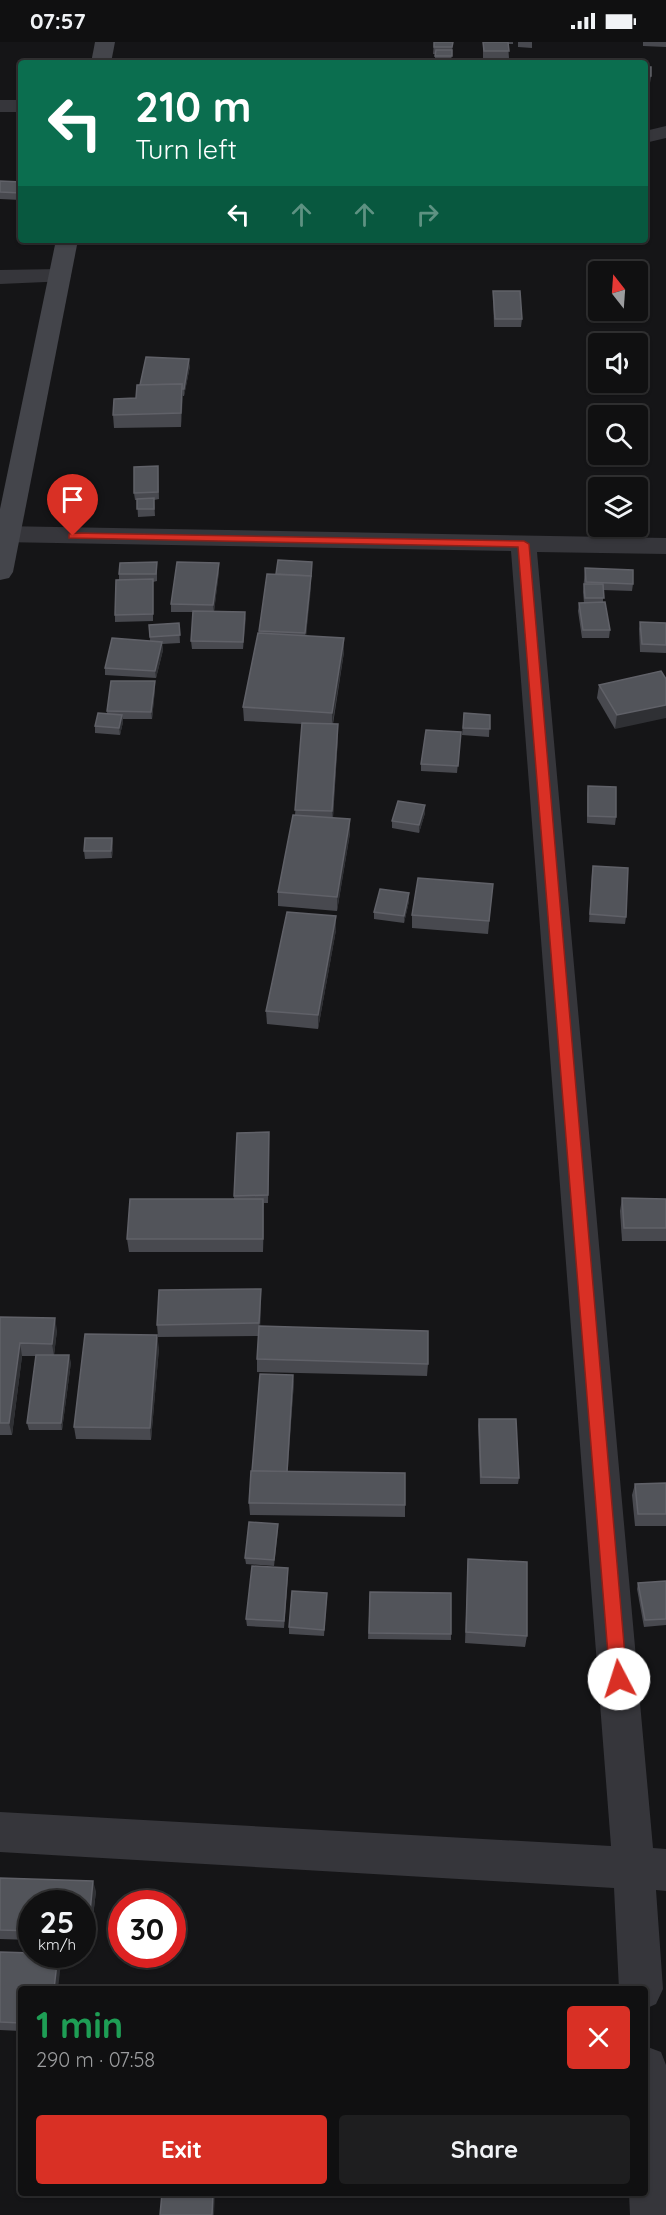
<!DOCTYPE html>
<html lang="en">
<head>
<meta charset="utf-8">
<style>
  :root { --surface:#101011; --page:#1e1e1f; --text:#f1f3f6; --muted:#9c9d9f; --line:#303031; --accent:#d93025 }
  body { margin:0; font-family:Quicksand,sans-serif; background:var(--page); color:var(--text); height:100vh; display:flex; flex-direction:column; font-size:22px; white-space:nowrap }
  * { box-sizing:border-box; margin:0 }
  p { font-size:20px; color:var(--muted) }
  .icon { flex:none; width:33px; height:33px; fill:none; stroke:currentColor; stroke-width:2; stroke-linecap:round; stroke-linejoin:round }
  .map { position:relative; flex:1; overflow:hidden }
  .details { position:absolute; left:18px; top:1944px; width:630px; height:210px; display:flex; flex-direction:column; background:var(--surface); border-radius:6px; box-shadow:0 2px 4px #0004,0 0 0 2px var(--line) }
  .details>* { flex:none }
  .hud { position:absolute; left:18px; top:18px; width:630px; height:183px; border-radius:6px; box-shadow:0 2px 4px #0004,0 0 0 2px var(--line); background:#0b6e4f; color:#fff; overflow:hidden }
  .needle { width:39px; rotate:343deg }
  .fabs { position:absolute; left:588px; top:219px; display:grid; gap:12px }
  .fabs a { display:grid; place-items:center; width:60px; height:60px; border-radius:6px; background:var(--surface); box-shadow:0 2px 4px #0004,0 0 0 2px var(--line); font-size:30px }
  .speed { position:absolute; left:18px; top:1848px; display:flex; gap:12px; font-size:30px; font-weight:700; text-align:center }
  .speed>* { display:grid; place-content:center; width:78px; height:78px; border-radius:50%; background:var(--surface); box-shadow:0 2px 4px #0004,0 0 0 2px var(--line); line-height:1 }
  .speed small { font-size:15px; font-weight:400 }
  .speed .limit { border:9px solid #d22; background:#fff; color:#111 }
  .pin { position:absolute; display:grid; place-items:center; width:51px; height:51px; color:#fff; margin:-62px -26px; border-radius:50% 50% 50% 0; rotate:-45deg; box-shadow:0 0 6px #0007 }
  .pin .icon { rotate:45deg }
  .me { position:absolute; width:66px; margin:-33px; rotate:355deg; stroke-linejoin:round; filter:drop-shadow(0 0 4px #0008) }
  .turn { display:flex; align-items:center; gap:21px; height:126px; padding:0 18px; font-size:27px }
  .turn .icon { width:78px; height:78px; stroke-width:2.5 }
  .turn b { display:block; font-size:42px; line-height:51px }
  .lanes { display:flex; align-items:center; height:57px; padding:0 18px; background:#0003; justify-content:center; gap:30px; direction:ltr }
  .lanes .off { opacity:.35 }
  .round { display:grid; place-items:center; flex:none; width:63px; height:63px; border-radius:6px; background:var(--page) }
  .summary { display:flex; align-items:center; justify-content:space-between; height:102px; padding:0 18px }
  h1 { font-size:36px; font-weight:800; line-height:45px; color:#1e9e55 }
  .action { display:flex; gap:12px; margin-top:auto; padding:12px 18px }
  .action a { flex:1; height:69px; border-radius:6px; background:var(--accent); color:#fff; font-size:24px; font-weight:800; line-height:69px; text-align:center }
  .action a+a { background:var(--page); color:var(--text) }
  .status { display:flex; justify-content:space-between; align-items:center; height:42px; padding:0 30px; background:var(--surface); direction:ltr }
  .status svg { height:16px; fill:currentColor }
  .map>svg:first-child { display:block }
  .lines { fill:none; stroke-linecap:round; stroke-linejoin:round }
  .street { fill:#36363b; fill-rule:evenodd }
  .secondary { fill:#44454b; fill-rule:evenodd }
  .wall { fill:#48494f }
  .shaded-wall { fill:#2f3034 }
  .building { fill:#52545a; stroke:#606168; stroke-width:1.5 }
  .route { fill:#d93025; stroke:#8d1f18; stroke-width:1.5 }
</style>
</head>
<body>
<div class="status"><b>07:57</b><svg viewBox="0 0 49 12"><path d="M0 12V9h3v3zM5 12V6h3v6zM10 12V3h3v9zM15 12V0h3v12zM26 1h20v11H26zM47 4h2v5h-2z"/></svg></div>
<div class="map">
<svg width="666" height="2173" viewBox="0 0 666 2173">
  <rect width="100%" height="100%" fill="#151517"/>
  <g class="lines">
    <g class="street">
      <rect x="0" y="58" width="21" height="12"/>
      <path d="M 666,84 L 666,96 L 645,101 L 645,89 Z"/>
      <path d="M 60,227 L 68,229 L 71,234 L 68,239 L 0,242 L 0,228 Z"/>
      <path d="M 0,484 L 666,496 L 666,512 L 537,510 L 653,1806 L 666,1807 L 666,1849 L 656,1848 L 663,1947 L 656,1962 L 645,1967 L 645,1947 L 619,1947 L 614,1846 L 0,1810 L 0,1770 L 611,1804 L 511,509 L 0,500 Z"/>
      <path d="M 645,2004 L 661,2010 L 666,2023 L 666,2173 L 630,2173 L 629,2151 L 645,2151 Z"/>
    </g>
    <g class="secondary">
      <path d="M 95,0 L 115,0 L 111,21 L 91,21 Z"/>
      <path d="M 56,198 L 78,198 L 13,530 L 9,536 L 0,538 L 0,467 Z"/>
    </g>
  </g>
  <g class="wall">
    <path d="M 434,0 L 453,0 L 451,21 L 435,21 L 435,12 L 433,12 Z"/>
    <path d="M 483,0 L 513,0 L 513,2 L 508,2 L 509,16 L 483,16 Z"/>
    <path d="M 518,0 L 532,0 L 532,6 L 518,5 Z"/>
    <path d="M 643,0 L 666,0 L 666,5 L 643,4 Z"/>
    <path d="M 645,25 L 651,34 L 650,41 L 645,41 Z"/>
    <path d="M 0,139 L 21,140 L 21,158 L 0,157 Z"/>
    <path d="M 493,249 L 522,277 L 521,285 L 494,285 Z"/>
    <path d="M 190,324 L 184,354 L 182,354 L 181,385 L 114,386 L 113,373 L 136,356 L 140,343 Z"/>
    <path d="M 158,424 L 159,457 L 154,458 L 155,474 L 138,475 L 137,458 L 135,458 L 134,451 Z"/>
    <path d="M 585,526 L 633,542 L 632,549 L 603,548 L 603,561 L 610,588 L 609,596 L 582,596 L 578,569 L 579,561 L 584,561 L 583,550 Z"/>
    <path d="M 312,527 L 306,594 L 344,596 L 344,610 L 333,682 L 338,695 L 333,776 L 350,777 L 350,791 L 337,869 L 278,864 L 278,850 L 295,773 L 302,682 L 244,679 L 243,665 L 259,589 L 276,532 Z"/>
    <path d="M 157,528 L 157,539 L 153,540 L 153,579 L 115,580 L 115,573 L 119,537 L 119,532 Z"/>
    <path d="M 219,529 L 214,569 L 245,570 L 243,607 L 192,607 L 191,599 L 193,570 L 171,570 L 171,562 Z"/>
    <path d="M 640,580 L 666,581 L 666,611 L 640,610 L 639,587 Z"/>
    <path d="M 179,581 L 180,601 L 162,602 L 163,608 L 156,636 L 105,633 L 105,626 L 150,599 L 149,583 Z"/>
    <path d="M 661,629 L 615,687 L 597,656 L 599,643 Z"/>
    <path d="M 155,647 L 152,677 L 123,677 L 123,680 L 120,693 L 95,691 L 95,684 L 107,672 L 107,669 Z"/>
    <path d="M 464,671 L 490,673 L 489,695 L 462,693 Z"/>
    <path d="M 461,690 L 457,731 L 421,729 L 421,722 Z"/>
    <path d="M 588,744 L 616,775 L 615,783 L 587,781 L 587,752 Z"/>
    <path d="M 425,763 L 425,771 L 419,791 L 392,786 L 392,779 Z"/>
    <path d="M 112,796 L 113,803 L 112,816 L 85,817 L 84,809 Z"/>
    <path d="M 592,831 L 626,875 L 625,882 L 589,880 Z"/>
    <path d="M 493,842 L 488,892 L 412,886 L 412,873 Z"/>
    <path d="M 409,859 L 404,881 L 374,877 L 374,870 Z"/>
    <path d="M 336,888 L 318,987 L 267,982 L 266,969 Z"/>
    <path d="M 269,1098 L 268,1161 L 264,1161 L 263,1210 L 129,1210 L 127,1197 L 234,1157 L 234,1154 Z"/>
    <path d="M 622,1156 L 666,1157 L 666,1199 L 622,1199 L 620,1169 Z"/>
    <path d="M 261,1259 L 260,1284 L 428,1322 L 427,1334 L 257,1330 L 257,1317 L 259,1294 L 158,1295 L 157,1283 Z"/>
    <path d="M 0,1275 L 57,1288 L 54,1313 L 71,1320 L 62,1388 L 29,1388 L 27,1381 L 36,1314 L 22,1314 L 12,1393 L 0,1393 Z"/>
    <path d="M 159,1306 L 151,1398 L 76,1397 L 74,1385 Z"/>
    <path d="M 294,1340 L 287,1430 L 405,1463 L 405,1475 L 250,1473 L 249,1461 L 252,1429 Z"/>
    <path d="M 479,1377 L 519,1436 L 518,1442 L 480,1442 L 478,1383 Z"/>
    <path d="M 666,1441 L 666,1486 L 666,1484 L 635,1484 L 632,1453 L 635,1442 Z"/>
    <path d="M 278,1482 L 274,1524 L 246,1522 L 245,1516 Z"/>
    <path d="M 468,1517 L 527,1594 L 525,1605 L 465,1601 Z"/>
    <path d="M 288,1532 L 284,1586 L 247,1584 L 246,1577 Z"/>
    <path d="M 666,1539 L 666,1583 L 644,1585 L 637,1547 L 638,1541 Z"/>
    <path d="M 370,1550 L 451,1592 L 451,1598 L 368,1597 Z"/>
    <path d="M 327,1551 L 324,1594 L 289,1592 L 289,1585 Z"/>
    <path d="M 0,1836 L 96,1849 L 90,1900 L 82,1900 L 82,1862 L 32,1862 L 32,1898 L 0,1897 Z"/>
    <path d="M 0,1910 L 59,1912 L 61,1921 L 21,1947 L 21,1989 L 0,1988 Z"/>
  </g>
  <g class="shaded-wall">
    <path d="M 189,317 L 190,324 L 184,354 L 184,347 Z"/>
    <path d="M 182,342 L 183,356 L 181,385 L 181,371 Z"/>
    <path d="M 219,521 L 219,529 L 214,571 L 213,563 Z"/>
    <path d="M 311,534 L 311,547 L 305,604 L 305,591 Z"/>
    <path d="M 245,570 L 246,577 L 243,607 L 243,600 Z"/>
    <path d="M 344,596 L 344,610 L 332,684 L 332,671 Z"/>
    <path d="M 162,600 L 163,608 L 156,636 L 155,629 Z"/>
    <path d="M 155,639 L 155,647 L 152,677 L 151,670 Z"/>
    <path d="M 666,663 L 666,676 L 615,687 L 617,673 Z"/>
    <path d="M 122,673 L 123,680 L 120,693 L 119,686 Z"/>
    <path d="M 338,682 L 338,695 L 332,782 L 332,769 Z"/>
    <path d="M 425,763 L 425,771 L 419,791 L 419,783 Z"/>
    <path d="M 350,777 L 350,791 L 337,869 L 337,855 Z"/>
    <path d="M 112,796 L 113,803 L 112,816 L 111,809 Z"/>
    <path d="M 409,851 L 409,859 L 404,881 L 404,874 Z"/>
    <path d="M 336,874 L 336,888 L 318,987 L 318,973 Z"/>
    <path d="M 263,1157 L 264,1169 L 263,1210 Z"/>
    <path d="M 261,1247 L 261,1259 L 260,1293 L 259,1281 Z"/>
    <path d="M 55,1276 L 57,1288 L 54,1314 L 52,1302 Z"/>
    <path d="M 157,1293 L 159,1306 L 151,1398 L 150,1386 Z"/>
    <path d="M 20,1301 L 22,1314 L 12,1393 L 9,1381 Z"/>
    <path d="M 69,1313 L 71,1320 L 62,1388 L 61,1381 Z"/>
    <path d="M 293,1333 L 294,1340 L 287,1440 L 286,1434 Z"/>
    <path d="M 278,1482 L 278,1488 L 274,1524 L 274,1518 Z"/>
    <path d="M 288,1526 L 288,1532 L 284,1586 L 284,1579 Z"/>
    <path d="M 93,1839 L 96,1849 L 90,1900 L 88,1891 Z"/>
    <path d="M 58,1912 L 61,1921 L 58,1947 L 54,1947 Z"/>
    <path d="M 213,2151 L 215,2151 L 214,2173 L 212,2173 Z"/>
  </g>
  <g class="building">
    <path d="M 434,0 L 453,0 L 452,5 L 434,5 Z"/>
    <path d="M 483,0 L 508,0 L 509,9 L 484,9 Z"/>
    <path d="M 436,8 L 452,8 L 452,14 L 435,14 Z"/>
    <rect x="645" y="25" width="6" height="9"/>
    <path d="M 0,139 L 21,140 L 21,151 L 0,150 Z"/>
    <path d="M 493,249 L 520,249 L 522,277 L 495,277 Z"/>
    <path d="M 146,315 L 189,317 L 184,347 L 182,347 L 182,342 L 140,343 Z"/>
    <path d="M 182,342 L 181,371 L 113,373 L 114,357 L 136,356 L 137,343 Z"/>
    <path d="M 158,424 L 158,450 L 134,451 L 134,425 Z"/>
    <path d="M 154,456 L 154,467 L 137,467 L 137,457 Z"/>
    <path d="M 278,518 L 312,520 L 311,535 L 311,534 L 276,532 Z"/>
    <path d="M 157,520 L 156,532 L 119,532 L 120,521 Z"/>
    <path d="M 177,520 L 219,521 L 213,563 L 171,562 Z"/>
    <path d="M 585,526 L 633,528 L 633,542 L 586,540 Z"/>
    <path d="M 267,532 L 311,534 L 305,591 L 259,589 Z"/>
    <path d="M 153,537 L 153,572 L 115,573 L 116,538 Z"/>
    <path d="M 584,542 L 603,542 L 604,556 L 585,556 Z"/>
    <path d="M 605,560 L 610,588 L 583,588 L 579,561 Z"/>
    <path d="M 193,569 L 245,570 L 243,600 L 191,599 Z"/>
    <path d="M 640,580 L 666,581 L 666,603 L 642,602 Z"/>
    <path d="M 179,581 L 180,593 L 150,595 L 149,583 Z"/>
    <path d="M 258,591 L 344,596 L 332,671 L 243,665 Z"/>
    <path d="M 112,596 L 162,600 L 155,629 L 105,626 Z"/>
    <path d="M 661,629 L 666,637 L 666,663 L 617,673 L 599,643 Z"/>
    <path d="M 111,639 L 155,639 L 151,670 L 107,669 Z"/>
    <path d="M 98,671 L 122,673 L 119,686 L 95,684 Z"/>
    <path d="M 464,671 L 490,673 L 490,687 L 463,686 Z"/>
    <path d="M 302,681 L 338,682 L 332,769 L 295,768 Z"/>
    <path d="M 426,688 L 461,690 L 458,724 L 421,722 Z"/>
    <path d="M 588,744 L 616,745 L 616,775 L 588,774 Z"/>
    <path d="M 398,759 L 425,763 L 419,783 L 392,779 Z"/>
    <path d="M 293,773 L 350,777 L 337,855 L 278,850 Z"/>
    <path d="M 85,796 L 112,796 L 111,809 L 84,809 Z"/>
    <path d="M 593,824 L 628,826 L 626,875 L 590,872 Z"/>
    <path d="M 418,836 L 493,842 L 489,879 L 412,873 Z"/>
    <path d="M 380,847 L 409,851 L 404,874 L 374,870 Z"/>
    <path d="M 287,870 L 336,874 L 318,973 L 266,969 Z"/>
    <path d="M 269,1090 L 268,1153 L 234,1154 L 237,1091 Z"/>
    <path d="M 622,1156 L 666,1157 L 666,1186 L 624,1186 Z"/>
    <path d="M 130,1157 L 263,1157 L 263,1197 L 127,1197 Z"/>
    <path d="M 261,1247 L 259,1281 L 157,1283 L 159,1248 Z"/>
    <path d="M 0,1275 L 55,1276 L 52,1302 L 20,1301 L 9,1381 L 0,1381 Z"/>
    <path d="M 259,1284 L 428,1289 L 428,1322 L 257,1317 Z"/>
    <path d="M 85,1292 L 157,1293 L 150,1386 L 74,1385 Z"/>
    <path d="M 36,1313 L 69,1313 L 61,1381 L 27,1381 Z"/>
    <path d="M 260,1332 L 293,1333 L 287,1430 L 252,1429 Z"/>
    <path d="M 479,1377 L 516,1377 L 519,1436 L 481,1435 Z"/>
    <path d="M 251,1429 L 405,1431 L 405,1463 L 249,1461 Z"/>
    <path d="M 666,1441 L 666,1472 L 638,1472 L 635,1442 Z"/>
    <path d="M 249,1480 L 278,1482 L 274,1518 L 245,1516 Z"/>
    <path d="M 468,1517 L 527,1520 L 527,1594 L 466,1590 Z"/>
    <path d="M 252,1524 L 288,1526 L 284,1579 L 246,1577 Z"/>
    <path d="M 666,1539 L 666,1577 L 645,1578 L 638,1541 Z"/>
    <path d="M 292,1549 L 327,1551 L 324,1588 L 289,1585 Z"/>
    <path d="M 370,1550 L 451,1551 L 451,1592 L 369,1591 Z"/>
    <path d="M 0,1836 L 93,1839 L 88,1891 L 82,1891 L 82,1862 L 32,1862 L 32,1889 L 0,1888 Z"/>
    <path d="M 0,1910 L 32,1911 L 32,1912 L 58,1912 L 54,1947 L 21,1947 L 21,1981 L 0,1980 Z"/>
    <path d="M 162,2151 L 213,2151 L 212,2173 L 160,2173 Z"/>
  </g>
  <path class="route" d="M 73,491 L 524,499 L 529,502 L 627,1637 L 624,1643 L 619,1645 L 613,1643 L 610,1637 L 518,505 L 69,496 L 69,492 Z"/>
</svg>
<div class="fabs">
<a><svg class="needle" viewBox="-14 -14 28 28"><path d="M0-13l5 13h-10z" fill="#e53935"/><path d="M0 13l5-13h-10z" fill="#9c9d9f"/></svg></a>
<a><svg class="icon" aria-label="sound" viewBox="0 0 24 24"><path d="M4 9h4l5-4v14l-5-4H4zM17 9q2 3 0 6"/></svg></a>
<a><svg class="icon" aria-label="search" viewBox="0 0 24 24"><circle cx="10" cy="10" r="6"/><path d="M15 15l6 6"/></svg></a>
<a><svg class="icon" aria-label="layers" viewBox="0 0 24 24"><path d="M12 4l9 5-9 5-9-5zM3 14l9 5 9-5"/></svg></a>
</div>
<div class="speed"><div>25<small>km/h</small></div><div class="limit">30</div></div>
<div class="pin" style="left:73px;top:494px;background:#d93025"><svg class="icon" aria-label="arrive" viewBox="0 0 24 24"><path d="M6 21V4h12l-3 4 3 4H6"/></svg></div>
<svg class="me" style="left:619px;top:1637px" viewBox="-20 -20 40 40"><circle r="19" fill="#fff"/><path d="M0-13L10 11 0 6-10 11z" fill="#d93025"/></svg>
<div class="hud">
<div class="turn"><svg class="icon" aria-label="left" viewBox="0 0 24 24"><path d="M17 20v-9H6M10 6l-5 5 5 5"/></svg><div><b>210 m</b>Turn left</div></div>
<div class="lanes"><svg class="icon" aria-label="left" viewBox="0 0 24 24"><path d="M17 20v-9H6M10 6l-5 5 5 5"/></svg><svg class="icon off" aria-label="ahead" viewBox="0 0 24 24"><path d="M12 20V5M6 11l6-6 6 6"/></svg><svg class="icon off" aria-label="ahead" viewBox="0 0 24 24"><path d="M12 20V5M6 11l6-6 6 6"/></svg><svg class="icon off" aria-label="right" viewBox="0 0 24 24"><path d="M7 20v-9h11M14 6l5 5-5 5"/></svg></div>
</div>
<section class="details">
<div class="summary"><div><h1>1 min</h1><p>290 m · 07:58</p></div><a class="round" style="background:#d93025;color:#fff"><svg class="icon" aria-label="close" viewBox="0 0 24 24"><path d="M6 6l12 12M18 6L6 18"/></svg></a></div>
<div class="action"><a>Exit</a><a>Share</a></div>
</section>
</div>
</body>
</html>
